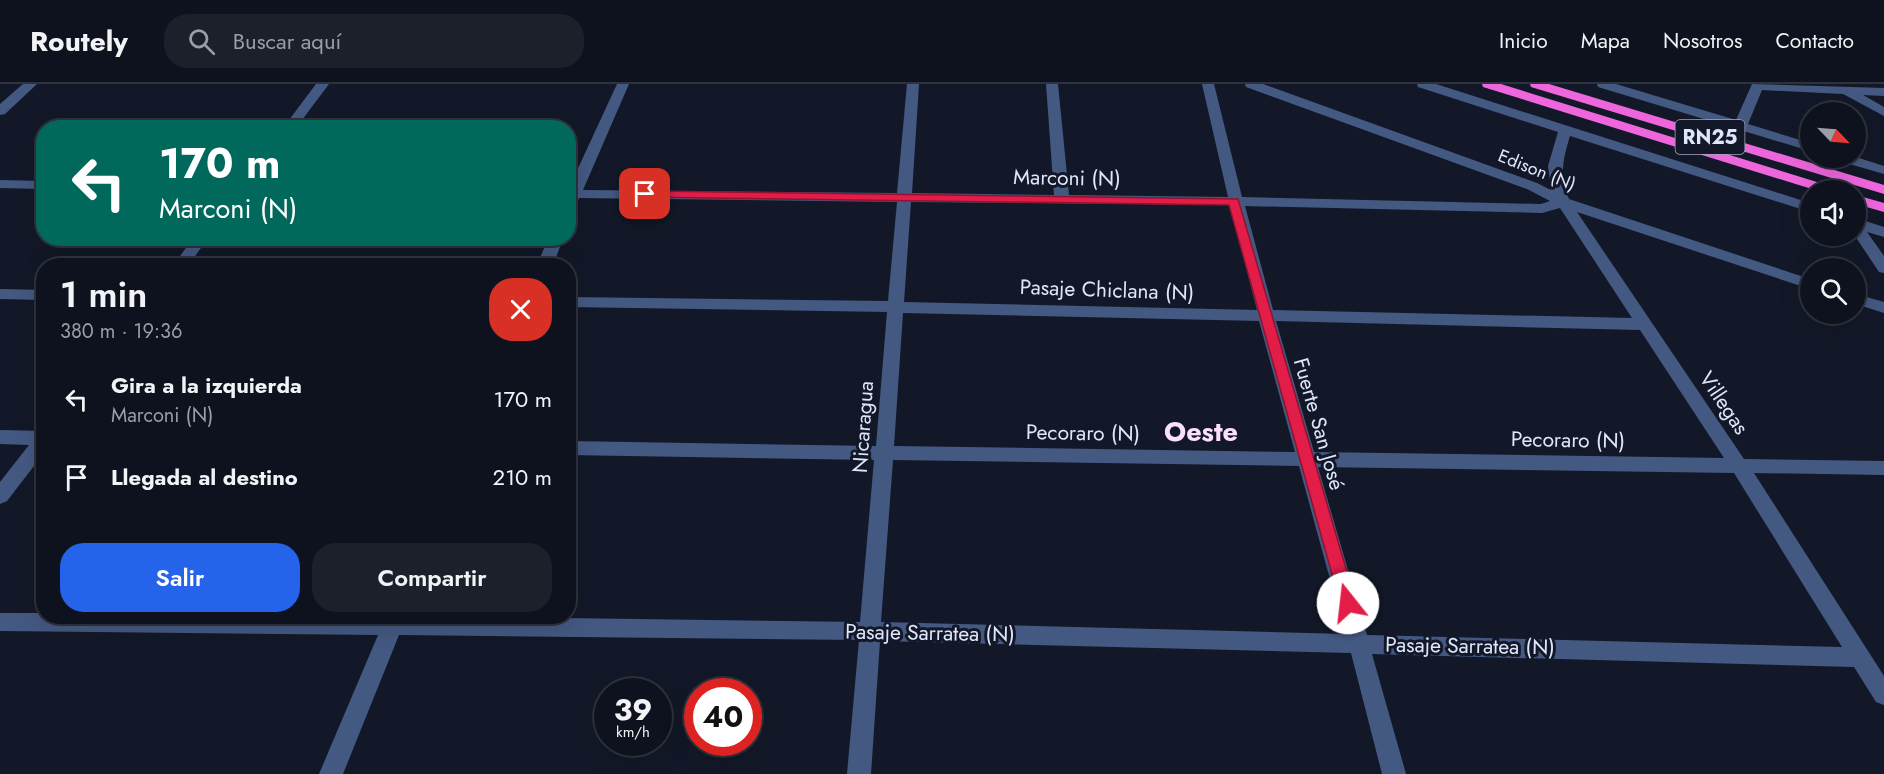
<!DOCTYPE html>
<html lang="es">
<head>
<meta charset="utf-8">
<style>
  :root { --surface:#0e121e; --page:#1c202b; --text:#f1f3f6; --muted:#9b9ea4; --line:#2e323c; --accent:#2563eb }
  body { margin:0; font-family:Jost,sans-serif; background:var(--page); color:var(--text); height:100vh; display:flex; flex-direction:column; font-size:22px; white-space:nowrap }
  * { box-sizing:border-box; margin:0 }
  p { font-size:20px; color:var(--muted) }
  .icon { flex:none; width:33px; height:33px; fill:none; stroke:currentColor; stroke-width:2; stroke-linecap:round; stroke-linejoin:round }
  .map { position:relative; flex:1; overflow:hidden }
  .details { position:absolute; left:36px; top:174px; width:540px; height:366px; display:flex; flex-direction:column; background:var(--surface); border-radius:24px; box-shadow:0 6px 24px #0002,0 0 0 2px var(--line) }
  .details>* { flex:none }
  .banner { position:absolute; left:36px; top:36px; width:540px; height:126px; border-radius:24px; box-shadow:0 6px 24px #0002,0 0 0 2px var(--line); background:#00695c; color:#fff; overflow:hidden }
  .needle { width:39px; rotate:115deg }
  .fabs { position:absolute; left:1800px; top:18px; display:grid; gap:12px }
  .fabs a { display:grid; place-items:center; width:66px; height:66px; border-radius:50%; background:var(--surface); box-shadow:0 6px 24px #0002,0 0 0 2px var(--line); font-size:30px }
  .speed { position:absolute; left:594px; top:594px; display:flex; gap:12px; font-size:30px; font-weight:700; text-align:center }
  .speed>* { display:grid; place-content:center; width:78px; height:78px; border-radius:50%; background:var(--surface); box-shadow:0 6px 24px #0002,0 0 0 2px var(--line); line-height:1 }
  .speed small { font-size:15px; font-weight:400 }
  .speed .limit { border:9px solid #d22; background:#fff; color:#111 }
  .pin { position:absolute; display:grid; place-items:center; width:51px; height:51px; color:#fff; margin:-26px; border-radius:12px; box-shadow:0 3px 9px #0006 }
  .me { position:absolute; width:66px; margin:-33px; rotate:344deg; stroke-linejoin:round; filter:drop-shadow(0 0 4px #0008) }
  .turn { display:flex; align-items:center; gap:21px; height:126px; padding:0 24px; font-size:27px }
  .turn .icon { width:78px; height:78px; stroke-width:2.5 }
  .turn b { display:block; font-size:42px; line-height:51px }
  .round { display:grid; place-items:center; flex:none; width:63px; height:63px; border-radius:24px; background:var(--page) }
  .headline { display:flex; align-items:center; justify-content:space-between; height:102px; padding:0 24px }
  h1 { font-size:36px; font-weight:600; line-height:45px }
  .button { display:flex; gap:12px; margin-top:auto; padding:12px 24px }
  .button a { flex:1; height:69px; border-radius:24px; background:var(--accent); color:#fff; font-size:24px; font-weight:600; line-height:69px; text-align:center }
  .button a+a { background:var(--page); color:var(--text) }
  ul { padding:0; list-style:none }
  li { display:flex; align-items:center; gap:18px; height:78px; padding:0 24px }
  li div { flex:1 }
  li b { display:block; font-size:22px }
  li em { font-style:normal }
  header { display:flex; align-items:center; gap:36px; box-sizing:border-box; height:84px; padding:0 30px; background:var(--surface); border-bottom:2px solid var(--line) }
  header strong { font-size:28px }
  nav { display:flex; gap:33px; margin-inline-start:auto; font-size:21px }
  .search { width:420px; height:54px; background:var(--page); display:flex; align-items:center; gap:15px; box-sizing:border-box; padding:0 21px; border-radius:24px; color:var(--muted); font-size:22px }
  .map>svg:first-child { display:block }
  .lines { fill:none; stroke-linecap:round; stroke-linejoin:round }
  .minor { fill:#445982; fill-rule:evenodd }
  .highway { fill:#ee66dc; fill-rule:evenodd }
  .route { fill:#e11d48; stroke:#92132f; stroke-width:1.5 }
  .labels { text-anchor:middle; stroke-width:6; stroke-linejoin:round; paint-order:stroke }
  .far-street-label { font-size:18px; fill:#dee6fb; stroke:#131828 }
  .shield { fill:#131828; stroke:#a1a8bc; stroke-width:1.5 }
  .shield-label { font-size:20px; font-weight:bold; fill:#dee6fb }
  .street-label { font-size:21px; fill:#dee6fb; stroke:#131828 }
  .district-label { font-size:27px; font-weight:bold; fill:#fbe0fc; stroke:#131828 }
</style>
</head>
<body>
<header>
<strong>Routely</strong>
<div class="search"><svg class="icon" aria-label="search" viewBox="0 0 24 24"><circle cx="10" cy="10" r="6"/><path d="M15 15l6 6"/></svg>Buscar aquí</div>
<nav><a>Inicio</a><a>Mapa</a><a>Nosotros</a><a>Contacto</a></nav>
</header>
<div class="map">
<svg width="1884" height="690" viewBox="0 0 1884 690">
  <rect width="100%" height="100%" fill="#131828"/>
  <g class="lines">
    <g class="minor">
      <path d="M 23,0 L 37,0 L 5,30 L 0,31 L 0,20 Z"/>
      <path d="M 316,0 L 329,0 L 296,44 L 283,44 Z"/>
      <path d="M 617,0 L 629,0 L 583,106 L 897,109 L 907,0 L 919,0 L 912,109 L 1054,111 L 1046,0 L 1058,0 L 1069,111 L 1228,113 L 1202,0 L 1214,0 L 1242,113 L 1541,120 L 1550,117 L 1527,105 L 1246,3 L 1245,0 L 1263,0 L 1537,99 L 1551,106 L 1548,82 L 1558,48 L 1418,3 L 1417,0 L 1436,0 L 1810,119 L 1810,128 L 1570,52 C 1563,75 1559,92 1569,115 L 1810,195 L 1810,205 L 1577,128 L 1744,375 L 1884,377 L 1884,391 L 1754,389 L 1884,592 L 1884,621 L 1876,618 L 1854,583 L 1372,570 L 1406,690 L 1382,690 L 1351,569 L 880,557 L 871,690 L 847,690 L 859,556 L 399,551 L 343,690 L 319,690 L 378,551 L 0,547 L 0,529 L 44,529 L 44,532 L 407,532 L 860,538 L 874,376 L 568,371 L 568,357 L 876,362 L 887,228 L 568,223 L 568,213 L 888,217 L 897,118 L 579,114 L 573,127 L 568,128 L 568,106 ZM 911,118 L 1230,121 L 1257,226 L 904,218 ZM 1245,122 L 1542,129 L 1560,124 L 1632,234 L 1273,226 ZM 903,229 L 1259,237 L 1295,368 L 894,362 ZM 1276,237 L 1640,246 L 1724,374 L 1314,368 ZM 893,376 L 1299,382 L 1345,550 L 881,538 ZM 1318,383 L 1734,389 L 1842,563 L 1367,551 Z"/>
      <path d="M 1597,0 L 1616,0 L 1736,36 L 1752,0 L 1884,4 L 1884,12 L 1863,11 L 1884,23 L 1884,32 L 1843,10 L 1762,6 L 1748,40 L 1810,59 L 1810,67 L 1598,3 Z"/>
      <path d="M 1856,73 L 1884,82 L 1884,90 L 1839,77 L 1837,74 Z"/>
      <path d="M 0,96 L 44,97 L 44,105 L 0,104 Z"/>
      <path d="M 1856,134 L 1884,143 L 1884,153 L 1867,148 L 1884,172 L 1884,189 L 1879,188 L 1855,152 Z"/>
      <path d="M 193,154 L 208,154 L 188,182 L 173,182 Z"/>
      <path d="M 548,154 L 563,154 L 553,182 L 537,182 Z"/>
      <path d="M 0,205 L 44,206 L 44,216 L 0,215 Z"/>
      <path d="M 1856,210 L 1884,218 L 1884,229 L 1856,220 Z"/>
      <path d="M 0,346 L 44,347 L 44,369 L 7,417 L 0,420 L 0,398 L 29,361 L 0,360 Z"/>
    </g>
    <g class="highway">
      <path d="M 1482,0 L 1501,0 L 1833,103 L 1835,106 L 1815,106 L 1483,3 Z"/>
      <path d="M 1530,0 L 1549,0 L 1884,101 L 1884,110 L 1531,3 Z"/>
      <path d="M 1856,111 L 1884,119 L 1884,128 L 1856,120 Z"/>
    </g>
  </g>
  <path class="route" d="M 645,107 L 1238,115 L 1356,519 L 1354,523 L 1348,525 L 1343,523 L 1340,519 L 1229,121 L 641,113 L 640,110 Z"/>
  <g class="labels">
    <g class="far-street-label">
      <text transform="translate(1537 86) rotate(22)" y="6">Edison (N)</text>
    </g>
    <rect class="shield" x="1675.5" y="36" width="69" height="34" rx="4.5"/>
    <g class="shield-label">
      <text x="1710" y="60">RN25</text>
    </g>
    <g class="street-label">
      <text transform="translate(1067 94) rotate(1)" y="7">Marconi (N)</text>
      <text transform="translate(1107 206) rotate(2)" y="7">Pasaje Chiclana (N)</text>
      <text transform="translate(1724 319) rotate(56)" y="7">Villegas</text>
      <text transform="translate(1319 340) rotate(74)" y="7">Fuerte San José</text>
      <text transform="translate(863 343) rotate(-86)" y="7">Nicaragua</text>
      <text transform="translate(1083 349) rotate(1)" y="7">Pecoraro (N)</text>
      <text transform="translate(1568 356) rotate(1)" y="7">Pecoraro (N)</text>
      <text transform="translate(930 549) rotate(1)" y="7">Pasaje Sarratea (N)</text>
      <text transform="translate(1470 562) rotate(1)" y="7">Pasaje Sarratea (N)</text>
    </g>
    <g class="district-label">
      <text x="1201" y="357">Oeste</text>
    </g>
  </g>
</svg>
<div class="fabs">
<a><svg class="needle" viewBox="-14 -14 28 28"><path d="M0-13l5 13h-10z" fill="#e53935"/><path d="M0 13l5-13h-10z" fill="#9b9ea4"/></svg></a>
<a><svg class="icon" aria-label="sound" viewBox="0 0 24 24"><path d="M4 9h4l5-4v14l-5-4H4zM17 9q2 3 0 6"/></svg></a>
<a><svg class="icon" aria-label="search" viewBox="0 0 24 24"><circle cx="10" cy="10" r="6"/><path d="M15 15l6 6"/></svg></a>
</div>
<div class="speed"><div>39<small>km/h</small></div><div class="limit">40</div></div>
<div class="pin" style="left:645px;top:110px;background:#d93025"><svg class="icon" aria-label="arrive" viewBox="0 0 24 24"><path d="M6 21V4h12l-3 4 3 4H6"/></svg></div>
<svg class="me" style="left:1348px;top:519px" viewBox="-20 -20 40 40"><circle r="19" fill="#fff"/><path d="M0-13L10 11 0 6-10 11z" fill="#e11d48"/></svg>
<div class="banner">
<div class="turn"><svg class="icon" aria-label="left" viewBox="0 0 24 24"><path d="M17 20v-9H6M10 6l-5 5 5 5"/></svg><div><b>170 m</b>Marconi (N)</div></div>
</div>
<section class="details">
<div class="headline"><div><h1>1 min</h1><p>380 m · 19:36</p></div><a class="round" style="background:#d93025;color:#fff"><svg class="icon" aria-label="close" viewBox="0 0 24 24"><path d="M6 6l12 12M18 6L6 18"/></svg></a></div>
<ul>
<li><svg class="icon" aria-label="left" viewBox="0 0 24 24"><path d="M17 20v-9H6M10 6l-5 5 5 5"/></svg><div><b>Gira a la izquierda</b><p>Marconi (N)</p></div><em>170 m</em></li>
<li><svg class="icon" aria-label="arrive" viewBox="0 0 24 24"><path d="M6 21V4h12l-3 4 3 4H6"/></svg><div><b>Llegada al destino</b></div><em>210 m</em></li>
</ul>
<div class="button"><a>Salir</a><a>Compartir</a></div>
</section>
</div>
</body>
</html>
